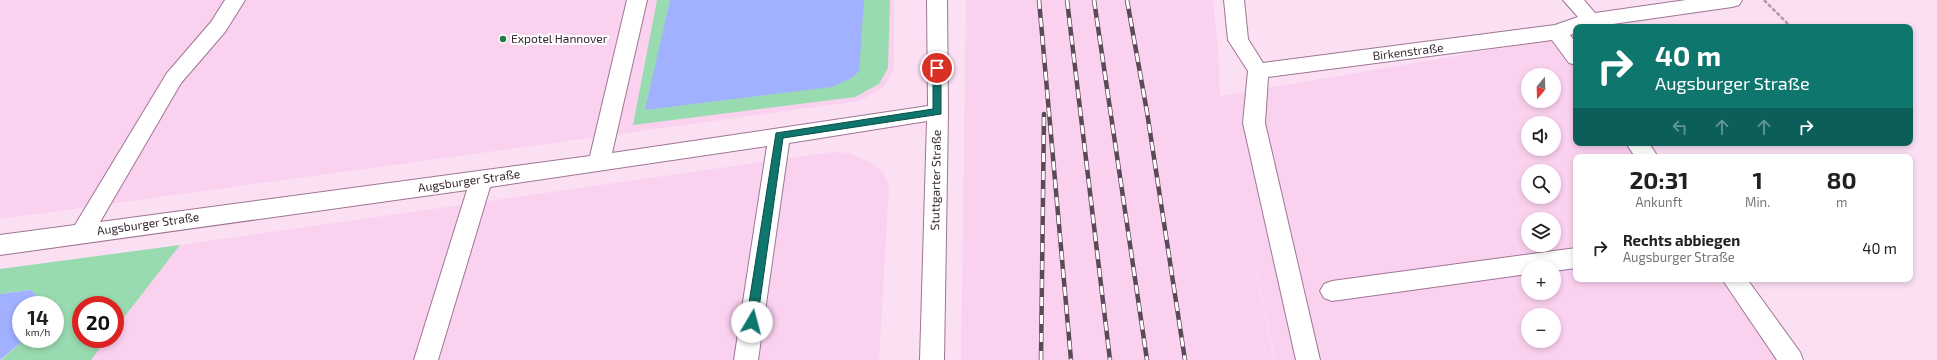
<!DOCTYPE html>
<html lang="de">
<head>
<meta charset="utf-8">
<style>
  :root { --surface:#fff; --page:#f2f2f2; --text:#202124; --muted:#757577 }
  body { margin:0; font-family:"Exo 2",sans-serif; background:var(--page); color:var(--text); height:100vh; display:flex; flex-direction:column; font-size:15px; white-space:nowrap }
  * { box-sizing:border-box; margin:0 }
  p { font-size:13px; color:var(--muted) }
  .icon { flex:none; width:22px; height:22px; fill:none; stroke:currentColor; stroke-width:2; stroke-linecap:round; stroke-linejoin:round }
  .map { position:relative; flex:1; overflow:hidden }
  .details { position:absolute; left:1573px; top:154px; width:340px; height:128px; display:flex; flex-direction:column; background:var(--surface); border-radius:8px; box-shadow:0 2px 6px #0003 }
  .details>* { flex:none }
  .hud { position:absolute; left:1573px; top:24px; width:340px; height:122px; border-radius:8px; box-shadow:0 2px 6px #0003; background:#0f766e; color:#fff; overflow:hidden }
  .needle { width:26px; rotate:199deg }
  .tools { position:absolute; left:1521px; top:68px; display:grid; gap:8px }
  .tools a { display:grid; place-items:center; width:40px; height:40px; border-radius:50%; background:var(--surface); box-shadow:0 2px 6px #0003; font-size:20px }
  .speed { position:absolute; left:12px; top:296px; display:flex; gap:8px; font-size:20px; font-weight:700; text-align:center }
  .speed>* { display:grid; place-content:center; width:52px; height:52px; border-radius:50%; background:var(--surface); box-shadow:0 2px 6px #0003; line-height:1 }
  .speed small { font-size:10px; font-weight:400 }
  .speed .limit { border:6px solid #d22; background:#fff; color:#111 }
  .pin { position:absolute; display:grid; place-items:center; width:34px; height:34px; color:#fff; margin:-17px; border:2px solid #fff; border-radius:50%; box-shadow:0 1px 4px #0007 }
  .me { position:absolute; width:44px; margin:-22px; rotate:8deg; stroke-linejoin:round; filter:drop-shadow(0 0 3px #0008) }
  .turn { display:flex; align-items:center; gap:14px; height:84px; padding:0 16px; font-size:18px }
  .turn .icon { width:52px; height:52px; stroke-width:2.5 }
  .turn b { display:block; font-size:28px; line-height:34px }
  .lanes { display:flex; align-items:center; height:38px; padding:0 16px; background:#0003; justify-content:center; gap:20px; direction:ltr }
  .lanes .off { opacity:.35 }
  .eta { display:flex; justify-content:space-evenly; align-items:center; height:68px; text-align:center }
  .eta b { font-size:24px; font-weight:700; line-height:28px }
  ul { padding:0; list-style:none }
  li { display:flex; align-items:center; gap:12px; height:52px; padding:0 16px }
  li div { flex:1 }
  li b { display:block; font-size:15px }
  li em { font-style:normal }
  .map>svg:first-child { display:block }
  .built { fill:#fbd1f0; fill-rule:evenodd }
  .green { fill:#99dbb0 }
  .water { fill:#a1b0ff }
  .lines { fill:none; stroke-linecap:round; stroke-linejoin:round }
  .minor-casing { stroke:#9f7595; stroke-width:2 }
  .path { stroke:#af98a9; stroke-width:2.5; stroke-dasharray:4 2; stroke-linecap:butt }
  .minor { fill:#fff; fill-rule:evenodd }
  .rail-casing { stroke:#5c4957; stroke-width:4.5 }
  .rail { stroke:#fff; stroke-width:3; stroke-dasharray:9; stroke-linecap:butt }
  .route { fill:#0f766e; stroke:#0a4d48 }
  .poi-dot { fill:#24794b; stroke:#fff; stroke-width:1.5 }
  .labels { text-anchor:middle; stroke-width:4; stroke-linejoin:round; paint-order:stroke }
  .poi-label { font-size:12px; fill:#372633; stroke:#fff; text-anchor:start }
  .street-label { font-size:12px; fill:#372633; stroke:#fff }
</style>
</head>
<body>
<div class="map">
<svg width="1937" height="360" viewBox="0 0 1937 360">
  <rect width="100%" height="100%" fill="#fbdff3"/>
  <g class="built">
    <path d="M 0,0 L 894,0 L 894,70 L 884,87 L 859,101 L 0,219 Z"/>
    <path d="M 966,0 L 1213,0 L 1218,50 L 1220,96 L 1555,39 L 1576,70 L 1576,143 L 1626,143 L 1636,157 L 1576,157 L 1576,279 L 1720,279 L 1776,360 L 1275,360 L 1238,182 L 1274,360 L 961,360 ZM 1528,75 L 1554,75 L 1554,101 L 1528,101 ZM 1528,123 L 1554,123 L 1554,149 L 1528,149 ZM 1528,171 L 1554,171 L 1554,197 L 1528,197 ZM 1528,219 L 1554,219 L 1554,245 L 1528,245 ZM 1528,267 L 1554,267 L 1554,293 L 1528,293 ZM 1528,315 L 1554,315 L 1554,341 L 1528,341 Z"/>
    <path d="M 833,152 L 849,153 L 872,163 L 884,174 L 889,186 L 879,360 L 91,360 L 107,339 L 115,339 L 115,329 L 180,245 Z"/>
  </g>
  <g class="green">
    <path d="M 657,0 L 890,0 L 888,68 L 879,84 L 855,97 L 633,125 Z"/>
    <path d="M 180,245 L 115,329 L 115,305 L 81,305 L 81,339 L 107,339 L 91,360 L 1,360 L 25,339 L 55,339 L 55,305 L 46,305 L 31,290 L 0,294 L 0,269 Z"/>
  </g>
  <g class="water">
    <path d="M 670,0 L 864,0 L 859,71 L 852,78 L 832,87 L 645,110 Z"/>
    <path d="M 31,290 L 46,305 L 21,305 L 21,339 L 25,339 L 0,360 L 0,294 Z"/>
  </g>
  <g class="lines">
    <g class="minor-casing">
      <g id="minor">
        <path d="M 225,0 L 245,0 L 225,32 L 181,83 L 100,222 L 590,156 L 627,0 L 647,0 L 612,153 L 928,106 L 927,0 L 947,0 L 948,112 L 944,360 L 920,360 L 927,121 L 789,143 L 758,360 L 734,360 L 767,146 L 490,187 L 438,360 L 414,360 L 467,190 L 0,255 L 0,235 L 75,225 L 167,73 L 211,22 Z"/>
        <path d="M 1224,0 L 1244,0 L 1248,39 L 1263,63 L 1555,25 L 1578,17 L 1563,0 L 1584,0 L 1595,13 L 1686,0 L 1742,0 L 1739,5 L 1732,7 L 1592,27 L 1576,27 L 1576,33 L 1570,35 L 1576,43 L 1576,65 L 1569,63 L 1552,40 L 1268,77 L 1265,123 L 1320,360 L 1296,360 L 1243,123 L 1248,71 L 1228,40 Z"/>
        <path d="M 1626,143 L 1649,143 L 1658,157 L 1635,157 Z"/>
        <path d="M 1576,248 L 1576,268 L 1554,271 L 1554,267 L 1528,267 L 1528,274 L 1332,301 L 1324,298 L 1320,291 L 1324,284 L 1332,281 Z"/>
        <path d="M 1722,279 L 1747,279 L 1800,352 L 1803,360 L 1777,360 Z"/>
      </g>
    </g>
    <path class="path" d="M 1764,0 L 1791,27"/>
    <use href="#minor" class="minor"/>
    <g class="rail-casing">
      <g id="rail">
        <path d="M 1039,0 L 1071,360"/>
        <path d="M 1067,0 L 1110,360"/>
        <path d="M 1094,0 L 1147,360"/>
        <path d="M 1127,0 L 1147,112 L 1185,360"/>
        <path d="M 1041,360 L 1044,114"/>
      </g>
    </g>
    <use href="#rail" class="rail"/>
  </g>
  <path class="route" d="M 937,65 L 941,68 L 941,114 L 783,138 L 757,322 L 752,326 L 748,325 L 746,322 L 776,133 L 933,109 L 933,68 Z"/>
  <circle class="poi-dot" cx="503" cy="39" r="4"/>
  <g class="labels">
    <g class="poi-label">
      <text x="511" y="43">Expotel Hannover</text>
    </g>
    <g class="street-label">
      <text transform="translate(1408 52) rotate(-7)" y="4">Birkenstraße</text>
      <text transform="translate(936 180) rotate(-89)" y="4">Stuttgarter Straße</text>
      <text transform="translate(469 181) rotate(-8)" y="4">Augsburger Straße</text>
      <text transform="translate(148 224) rotate(-8)" y="4">Augsburger Straße</text>
    </g>
  </g>
</svg>
<div class="tools">
<a><svg class="needle" viewBox="-14 -14 28 28"><path d="M0-13l5 13h-10z" fill="#e53935"/><path d="M0 13l5-13h-10z" fill="#757577"/></svg></a>
<a><svg class="icon" aria-label="sound" viewBox="0 0 24 24"><path d="M4 9h4l5-4v14l-5-4H4zM17 9q2 3 0 6"/></svg></a>
<a><svg class="icon" aria-label="search" viewBox="0 0 24 24"><circle cx="10" cy="10" r="6"/><path d="M15 15l6 6"/></svg></a>
<a><svg class="icon" aria-label="layers" viewBox="0 0 24 24"><path d="M12 4l9 5-9 5-9-5zM3 14l9 5 9-5"/></svg></a>
<a>+</a>
<a>−</a>
</div>
<div class="speed"><div>14<small>km/h</small></div><div class="limit">20</div></div>
<div class="pin" style="left:937px;top:68px;background:#d93025"><svg class="icon" aria-label="arrive" viewBox="0 0 24 24"><path d="M6 21V4h12l-3 4 3 4H6"/></svg></div>
<svg class="me" style="left:752px;top:322px" viewBox="-20 -20 40 40"><circle r="19" fill="#fff"/><path d="M0-13L10 11 0 6-10 11z" fill="#0f766e"/></svg>
<div class="hud">
<div class="turn"><svg class="icon" aria-label="right" viewBox="0 0 24 24"><path d="M7 20v-9h11M14 6l5 5-5 5"/></svg><div><b>40 m</b>Augsburger Straße</div></div>
<div class="lanes"><svg class="icon off" aria-label="left" viewBox="0 0 24 24"><path d="M17 20v-9H6M10 6l-5 5 5 5"/></svg><svg class="icon off" aria-label="ahead" viewBox="0 0 24 24"><path d="M12 20V5M6 11l6-6 6 6"/></svg><svg class="icon off" aria-label="ahead" viewBox="0 0 24 24"><path d="M12 20V5M6 11l6-6 6 6"/></svg><svg class="icon" aria-label="right" viewBox="0 0 24 24"><path d="M7 20v-9h11M14 6l5 5-5 5"/></svg></div>
</div>
<section class="details">
<div class="eta">
<div><b>20:31</b><p>Ankunft</p></div>
<div><b>1</b><p>Min.</p></div>
<div><b>80</b><p>m</p></div>
</div>
<ul>
<li><svg class="icon" aria-label="right" viewBox="0 0 24 24"><path d="M7 20v-9h11M14 6l5 5-5 5"/></svg><div><b>Rechts abbiegen</b><p>Augsburger Straße</p></div><em>40 m</em></li>
</ul>
</section>
</div>
</body>
</html>
